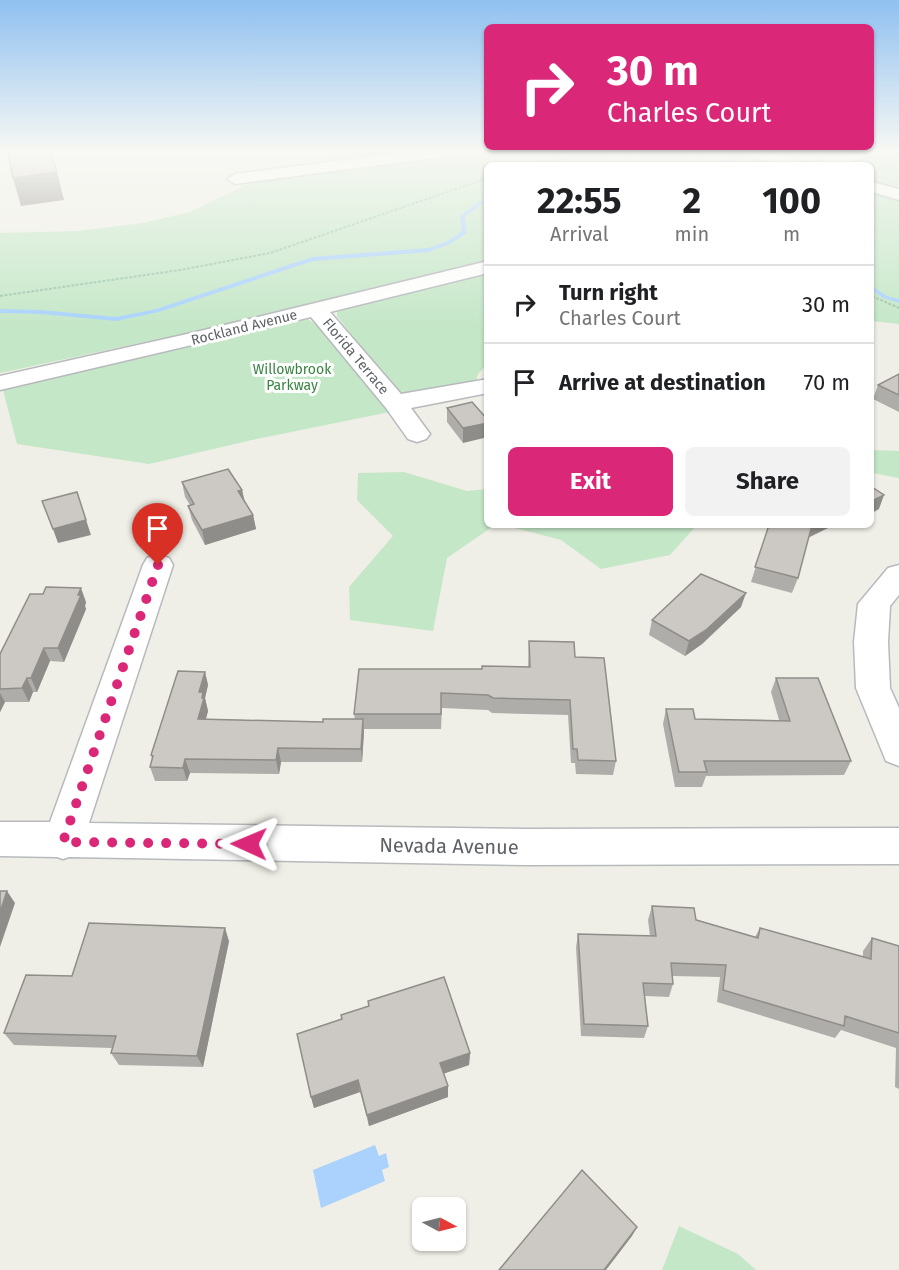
<!DOCTYPE html>
<html lang="en">
<head>
<meta charset="utf-8">
<style>
  :root { --surface:#fff; --page:#f2f2f2; --text:#202124; --muted:#757577; --line:#e0e0e0; --accent:#db2777 }
  body { margin:0; font-family:"Fira Sans",sans-serif; background:var(--page); color:var(--text); height:100vh; display:flex; flex-direction:column; font-size:22px; white-space:nowrap }
  * { box-sizing:border-box; margin:0 }
  p { font-size:20px; color:var(--muted) }
  .icon { flex:none; width:33px; height:33px; fill:none; stroke:currentColor; stroke-width:2; stroke-linecap:round; stroke-linejoin:round }
  .map { position:relative; flex:1; overflow:hidden }
  .sheet { position:absolute; left:484px; top:162px; width:390px; height:366px; display:flex; flex-direction:column; background:var(--surface); border-radius:9px; box-shadow:0 2px 4px #0004 }
  .sheet>* { flex:none }
  .banner { position:absolute; left:484px; top:24px; width:390px; height:126px; border-radius:9px; box-shadow:0 2px 4px #0004; background:#db2777; color:#fff; overflow:hidden }
  .needle { width:39px; rotate:97deg }
  .fabs { position:absolute; left:412px; top:1197px; display:grid; gap:12px }
  .fabs a { display:grid; place-items:center; width:54px; height:54px; border-radius:9px; background:var(--surface); box-shadow:0 2px 4px #0004; font-size:30px }
  .pin { position:absolute; display:grid; place-items:center; width:51px; height:51px; color:#fff; margin:-62px -26px; border-radius:50% 50% 50% 0; rotate:-45deg; box-shadow:0 0 6px #0007 }
  .pin .icon { rotate:45deg }
  .me { position:absolute; width:66px; margin:-33px; rotate:271deg; stroke-linejoin:round; filter:drop-shadow(0 0 4px #0008) }
  .turn { display:flex; align-items:center; gap:21px; height:126px; padding:0 24px; font-size:27px }
  .turn .icon { width:78px; height:78px; stroke-width:2.5 }
  .turn b { display:block; font-size:42px; line-height:51px }
  .eta { display:flex; justify-content:space-evenly; align-items:center; height:102px; text-align:center }
  .eta b { font-size:36px; font-weight:700; line-height:42px }
  .button { display:flex; gap:12px; margin-top:auto; padding:12px 24px }
  .button a { flex:1; height:69px; border-radius:9px; background:var(--accent); color:#fff; font-size:24px; font-weight:700; line-height:69px; text-align:center }
  .button a+a { background:var(--page); color:var(--text) }
  ul { padding:0; list-style:none }
  li { display:flex; align-items:center; gap:18px; height:78px; padding:0 24px; border-top:2px solid var(--line) }
  li div { flex:1 }
  li b { display:block; font-size:22px }
  li em { font-style:normal }
  .map>svg:first-child { display:block }
  .green { fill:#c4e7c7 }
  .water { fill:#aad2fd }
  .lines { fill:none; stroke-linecap:round; stroke-linejoin:round }
  .stream { fill:#aad2fd; fill-rule:evenodd }
  .minor-casing { stroke:#b7b9bd; stroke-width:3 }
  .path { stroke:#9dc7ad; stroke-width:2; stroke-dasharray:3 1.5; stroke-linecap:butt }
  .minor { fill:#fff; fill-rule:evenodd }
  .wall { fill:#afada9 }
  .shaded-wall { fill:#8f8d89 }
  .building { fill:#ccc9c4; stroke:#8f8d89; stroke-width:1.5 }
  .route { stroke:#db2777; stroke-width:10; stroke-dasharray:0 18 }
  .labels { text-anchor:middle; stroke-width:6; stroke-linejoin:round; paint-order:stroke }
  .far-street-label { font-size:14px; fill:#5e6167; stroke:#fff }
  .far-park-label { font-size:14px; fill:#378540; stroke:#fff }
  .near-street-label { font-size:20px; fill:#5e6167; stroke:#fff }
</style>
</head>
<body>
<div class="map">
<svg width="899" height="1270" viewBox="0 0 899 1270">
  <rect width="100%" height="100%" fill="#f0efe7"/>
  <g class="green">
    <path d="M 340,150 L 409,150 L 323,160 Z"/>
    <path d="M 525,150 L 736,150 L 754,156 L 769,165 L 488,165 L 487,260 L 192,332 L 0,373 L 0,233 L 78,231 L 143,223 L 190,212 L 248,184 L 275,179 L 454,155 Z"/>
    <path d="M 764,150 L 849,150 C 822,161 792,159 764,150 Z"/>
    <path d="M 887,150 L 899,150 L 899,190 L 872,182 L 872,165 L 857,165 Z"/>
    <path d="M 872,191 L 899,199 L 899,324 L 872,321 Z"/>
    <path d="M 487,274 L 487,364 L 478,374 L 475,385 L 411,396 L 398,394 L 337,316 L 337,312 C 384,290 438,287 487,274 Z"/>
    <path d="M 308,319 L 327,332 L 390,412 L 252,440 L 149,464 L 17,444 L 3,390 Z"/>
    <path d="M 872,450 L 899,451 L 899,478 L 872,473 Z"/>
    <path d="M 404,472 L 467,491 L 487,489 L 488,525 L 495,525 L 447,558 L 433,631 L 350,620 L 349,587 L 393,536 L 357,500 L 358,473 Z"/>
    <path d="M 503,525 L 697,525 L 670,555 L 601,569 L 561,540 Z"/>
    <path d="M 679,1226 L 738,1254 L 756,1270 L 662,1270 Z"/>
  </g>
  <path class="water" d="M 375,1145 L 379,1156 L 386,1153 L 389,1167 L 382,1170 L 385,1181 L 321,1208 L 313,1170 Z"/>
  <g class="lines">
    <g class="stream">
      <path d="M 738,153 L 742,154 L 720,165 L 714,165 Z"/>
      <path d="M 488,199 L 488,202 L 482,204 L 465,217 L 467,233 L 450,244 L 429,252 L 313,261 L 159,312 L 116,321 L 41,314 L 0,313 L 0,309 L 41,310 L 116,317 L 156,309 L 312,257 L 428,248 L 446,242 L 462,231 L 460,216 L 478,202 Z"/>
      <path d="M 872,286 L 887,296 L 899,299 L 899,303 L 883,298 L 872,290 Z"/>
    </g>
    <g class="minor-casing">
      <g id="minor">
        <path d="M 421,150 L 465,150 L 457,155 L 235,184 L 227,179 L 235,174 Z"/>
        <path d="M 740,150 L 764,150 L 803,162 L 805,165 L 780,165 L 742,153 Z"/>
        <path d="M 857,150 L 882,150 L 880,153 L 840,165 L 815,165 L 817,162 Z"/>
        <path d="M 872,182 L 899,189 L 899,200 L 872,192 Z"/>
        <path d="M 488,261 L 488,273 L 330,312 L 401,394 L 488,379 L 488,393 L 411,408 L 430,434 L 426,439 L 417,442 L 408,439 L 386,408 L 311,317 L 0,390 L 0,376 L 196,332 Z"/>
        <path d="M 158,555 L 169,558 L 173,565 L 89,823 L 527,829 L 899,828 L 899,864 L 527,865 L 69,857 L 63,859 L 57,857 L 0,856 L 0,822 L 50,822 L 143,565 L 147,558 Z"/>
        <path d="M 899,565 L 899,595 L 890,606 L 888,642 L 890,688 L 899,708 L 899,766 L 886,761 L 856,688 L 854,642 L 858,604 L 888,568 Z"/>
      </g>
    </g>
    <g class="path">
      <path d="M 527,165 C 583,150 640,156 698,157 L 706,150"/>
      <path d="M 0,296 L 180,270 L 270,253 L 488,178"/>
      <path d="M 872,296 L 899,308"/>
    </g>
    <use href="#minor" class="minor"/>
  </g>
  <g class="wall">
    <path d="M 899,374 L 899,412 L 873,399 L 878,385 Z"/>
    <path d="M 447,408 L 488,420 L 463,443 L 447,422 Z"/>
    <path d="M 182,482 L 242,490 L 245,502 L 253,515 L 256,529 L 205,545 L 192,520 L 188,506 L 190,505 L 185,497 Z"/>
    <path d="M 769,525 L 834,525 L 808,538 L 798,578 L 792,593 L 751,582 Z"/>
    <path d="M 836,525 L 848,525 L 841,528 Z"/>
    <path d="M 86,602 L 85,606 L 86,609 L 64,662 L 50,661 L 37,692 L 33,692 L 29,702 L 5,702 L 0,712 L 0,654 Z"/>
    <path d="M 741,607 L 702,644 L 685,656 L 649,635 L 652,620 Z"/>
    <path d="M 529,641 L 575,657 L 616,761 L 613,775 L 576,774 L 575,763 L 571,763 L 568,715 L 492,713 L 488,710 L 442,708 L 441,729 L 364,729 L 362,762 L 281,762 L 279,774 L 190,773 L 187,781 L 155,781 L 150,767 L 152,759 L 151,755 L 205,672 L 208,685 L 205,698 L 208,711 L 206,719 L 323,722 L 355,719 L 354,714 L 482,669 L 528,667 Z"/>
    <path d="M 776,678 L 851,761 L 844,775 L 706,776 L 702,787 L 675,787 L 663,724 L 666,709 L 695,719 L 779,720 L 771,692 Z"/>
    <path d="M 652,906 L 755,937 L 760,928 L 863,957 L 863,951 L 872,938 L 899,946 L 899,1089 L 895,1087 L 896,1048 L 841,1030 L 835,1038 L 717,1002 L 720,977 L 672,976 L 673,984 L 669,997 L 645,996 L 648,1026 L 644,1038 L 581,1036 L 576,947 L 578,934 L 650,936 L 648,920 Z"/>
    <path d="M 229,941 L 203,1067 L 119,1065 L 111,1053 L 112,1048 L 14,1045 L 4,1033 L 72,976 Z"/>
    <path d="M 368,1001 L 470,1053 L 469,1065 L 444,1073 L 448,1086 L 448,1097 L 369,1126 L 360,1092 L 314,1108 L 311,1097 L 342,1019 L 368,1006 Z"/>
  </g>
  <g class="shaded-wall">
    <path d="M 57,172 L 64,200 L 21,206 L 13,178 Z"/>
    <path d="M 488,423 L 488,437 L 463,443 L 463,428 Z"/>
    <path d="M 242,490 L 245,505 L 238,491 Z"/>
    <path d="M 77,492 L 91,535 L 58,543 L 53,529 Z"/>
    <path d="M 884,495 L 879,509 L 872,513 L 872,501 Z"/>
    <path d="M 253,515 L 256,529 L 205,545 L 202,530 Z"/>
    <path d="M 812,525 L 834,525 L 807,538 Z"/>
    <path d="M 81,588 L 86,602 L 85,606 L 86,609 L 64,662 L 58,648 Z"/>
    <path d="M 746,593 L 741,607 L 702,644 L 685,656 L 689,641 Z"/>
    <path d="M 44,648 L 50,661 L 37,692 L 31,678 Z"/>
    <path d="M 205,672 L 208,685 L 205,698 L 208,711 L 202,732 L 198,719 L 199,692 Z"/>
    <path d="M 27,678 L 33,692 L 29,702 L 22,688 Z"/>
    <path d="M 0,693 L 5,702 L 0,712 Z"/>
    <path d="M 363,719 L 364,733 L 362,762 L 361,749 Z"/>
    <path d="M 278,748 L 281,762 L 279,774 L 276,760 Z"/>
    <path d="M 185,759 L 190,773 L 187,781 L 183,768 Z"/>
    <path d="M 7,891 L 15,903 L 0,947 L 0,912 Z"/>
    <path d="M 225,928 L 229,941 L 203,1067 L 197,1056 Z"/>
    <path d="M 470,1053 L 469,1065 L 440,1075 L 440,1063 Z"/>
    <path d="M 358,1080 L 360,1092 L 314,1108 L 311,1097 Z"/>
    <path d="M 448,1086 L 448,1097 L 369,1126 L 367,1115 Z"/>
    <path d="M 637,1227 L 632,1236 L 606,1270 L 604,1270 Z"/>
  </g>
  <g class="building">
    <path d="M 7,150 L 50,150 L 57,172 L 13,178 Z"/>
    <path d="M 899,374 L 899,395 L 878,385 Z"/>
    <path d="M 472,402 L 488,420 L 488,423 L 463,428 L 447,408 Z"/>
    <path d="M 228,469 L 242,490 L 238,491 L 253,515 L 202,530 L 188,506 L 194,504 L 182,482 Z"/>
    <path d="M 872,487 L 884,495 L 872,501 Z"/>
    <path d="M 77,492 L 86,520 L 53,529 L 42,501 Z"/>
    <path d="M 769,525 L 812,525 L 798,578 L 755,567 Z"/>
    <path d="M 701,574 L 746,593 L 706,630 L 689,641 L 652,620 Z"/>
    <path d="M 46,587 L 81,588 L 78,595 L 81,595 L 58,648 L 44,648 L 31,678 L 27,678 L 22,688 L 0,689 L 0,654 L 30,594 L 43,594 Z"/>
    <path d="M 529,641 L 574,642 L 575,657 L 604,658 L 616,761 L 578,760 L 577,749 L 573,749 L 570,700 L 493,698 L 488,695 L 441,693 L 441,714 L 354,714 L 359,669 L 482,669 L 482,666 L 530,667 Z"/>
    <path d="M 178,671 L 205,672 L 199,692 L 203,692 L 202,698 L 204,698 L 198,719 L 323,722 L 323,719 L 363,719 L 361,749 L 278,748 L 276,760 L 185,759 L 183,768 L 150,767 L 153,756 L 151,755 Z"/>
    <path d="M 776,678 L 818,678 L 851,761 L 704,761 L 707,772 L 679,772 L 666,709 L 693,709 L 695,719 L 790,721 Z"/>
    <path d="M 0,891 L 7,891 L 0,912 Z"/>
    <path d="M 652,906 L 694,908 L 696,920 L 758,938 L 760,928 L 871,959 L 872,938 L 899,946 L 899,1033 L 845,1016 L 844,1026 L 723,990 L 726,965 L 671,963 L 673,984 L 643,983 L 648,1026 L 584,1024 L 578,934 L 656,936 Z"/>
    <path d="M 89,923 L 225,928 L 197,1056 L 111,1053 L 116,1036 L 4,1033 L 26,975 L 72,976 Z"/>
    <path d="M 444,977 L 470,1053 L 440,1063 L 448,1086 L 367,1115 L 358,1080 L 311,1097 L 297,1034 L 342,1019 L 341,1015 L 369,1006 L 368,1001 Z"/>
    <path d="M 582,1170 L 637,1227 L 604,1270 L 499,1270 Z"/>
  </g>
  <linearGradient id="sky" x2="0" y2="1"><stop stop-color="#8fc0f0"/><stop offset="0.46" stop-color="#f8f8f4"/><stop offset="1" stop-color="#f8f8f4" stop-opacity="0"/></linearGradient>
  <rect width="899" height="328" fill="url(#sky)"/>
  <g class="lines">
    <path class="route" d="M 158,565 L 63,842 L 249,844"/>
  </g>
  <g class="labels">
    <g class="far-street-label">
      <text transform="translate(244 327) rotate(-14)" y="5">Rockland Avenue</text>
      <text transform="translate(356 356) rotate(50)" y="5">Florida Terrace</text>
    </g>
    <g class="far-park-label">
      <text x="292" y="374">Willowbrook<tspan x="292" dy="16">Parkway</tspan></text>
    </g>
    <g class="near-street-label">
      <text transform="translate(449 846) rotate(1)" y="7">Nevada Avenue</text>
    </g>
  </g>
</svg>
<div class="fabs">
<a><svg class="needle" viewBox="-14 -14 28 28"><path d="M0-13l5 13h-10z" fill="#e53935"/><path d="M0 13l5-13h-10z" fill="#757577"/></svg></a>
</div>
<div class="pin" style="left:158px;top:565px;background:#d93025"><svg class="icon" aria-label="arrive" viewBox="0 0 24 24"><path d="M6 21V4h12l-3 4 3 4H6"/></svg></div>
<svg class="me" style="left:249px;top:844px" viewBox="-20 -20 40 40"><path d="M0-17L14 15 0 8-14 15z" fill="#db2777" stroke="#fff" stroke-width="4"/></svg>
<div class="banner">
<div class="turn"><svg class="icon" aria-label="right" viewBox="0 0 24 24"><path d="M7 20v-9h11M14 6l5 5-5 5"/></svg><div><b>30 m</b>Charles Court</div></div>
</div>
<section class="sheet">
<div class="eta">
<div><b>22:55</b><p>Arrival</p></div>
<div><b>2</b><p>min</p></div>
<div><b>100</b><p>m</p></div>
</div>
<ul>
<li><svg class="icon" aria-label="right" viewBox="0 0 24 24"><path d="M7 20v-9h11M14 6l5 5-5 5"/></svg><div><b>Turn right</b><p>Charles Court</p></div><em>30 m</em></li>
<li><svg class="icon" aria-label="arrive" viewBox="0 0 24 24"><path d="M6 21V4h12l-3 4 3 4H6"/></svg><div><b>Arrive at destination</b></div><em>70 m</em></li>
</ul>
<div class="button"><a>Exit</a><a>Share</a></div>
</section>
</div>
</body>
</html>
